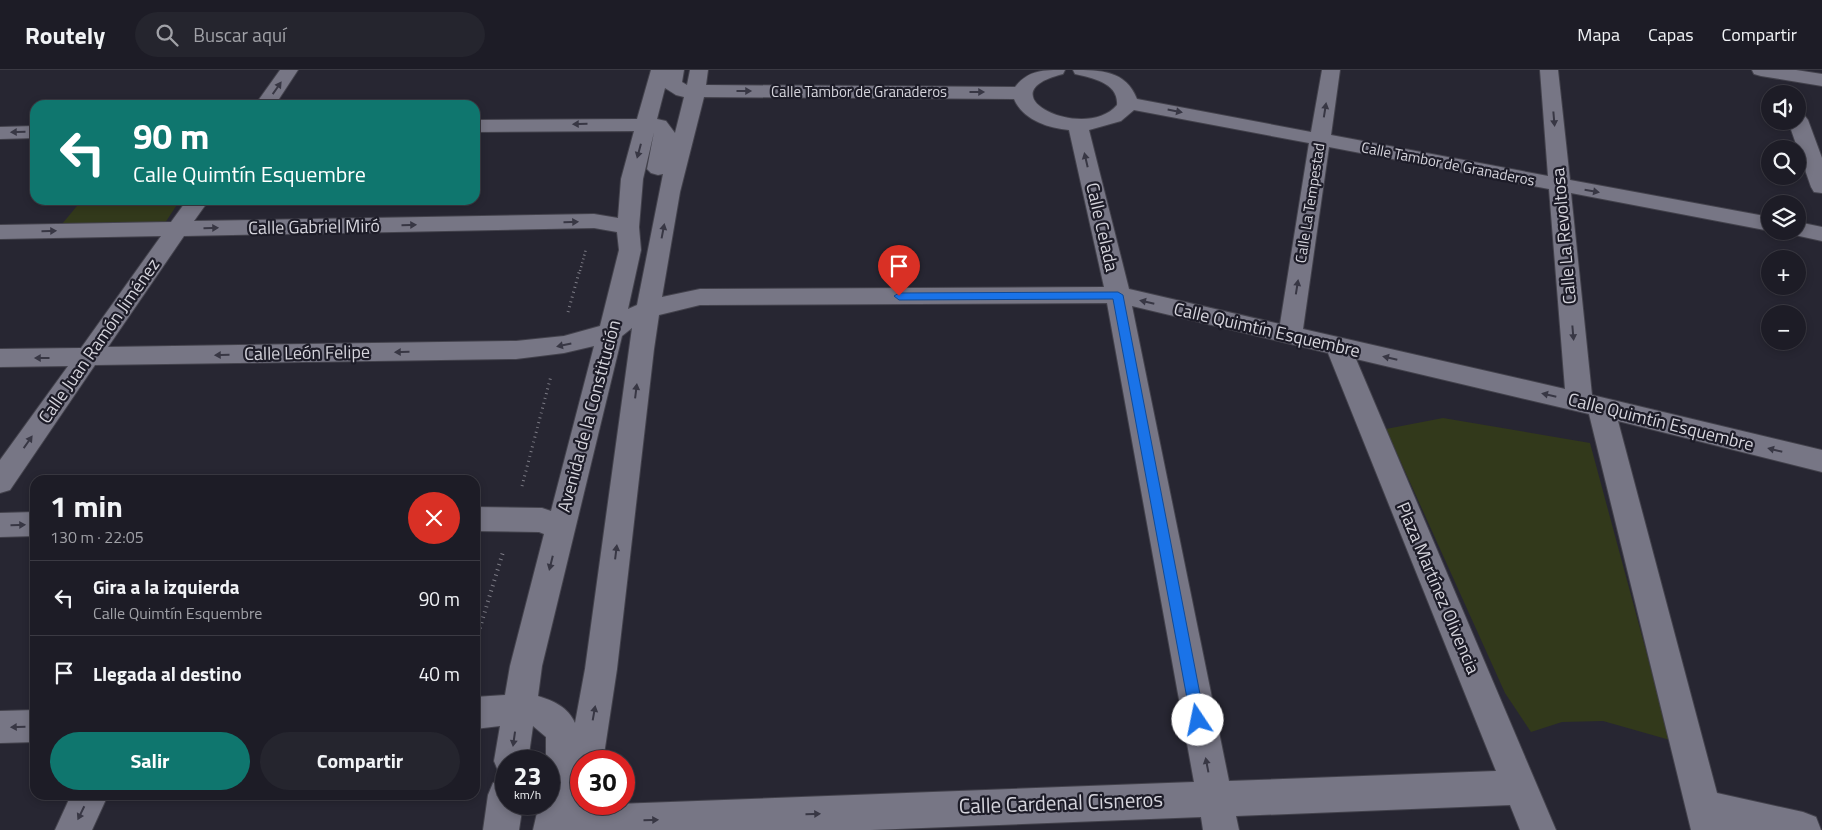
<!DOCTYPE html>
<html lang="es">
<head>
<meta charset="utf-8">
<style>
  :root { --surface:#1d1c26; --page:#25252e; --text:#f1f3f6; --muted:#a0a1a7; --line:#3b3a43; --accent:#0f766e }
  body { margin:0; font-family:"Titillium Web",sans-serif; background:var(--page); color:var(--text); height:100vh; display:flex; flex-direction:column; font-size:19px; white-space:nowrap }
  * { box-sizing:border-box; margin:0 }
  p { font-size:16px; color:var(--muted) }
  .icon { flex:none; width:28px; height:28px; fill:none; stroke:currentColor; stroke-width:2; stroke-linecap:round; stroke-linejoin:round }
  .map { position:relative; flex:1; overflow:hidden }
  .details { position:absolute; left:30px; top:405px; width:450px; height:325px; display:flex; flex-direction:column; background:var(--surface); border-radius:15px; box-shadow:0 2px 8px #0003,0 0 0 1px var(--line) }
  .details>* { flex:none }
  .top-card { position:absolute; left:30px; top:30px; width:450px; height:105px; border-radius:15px; box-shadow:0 2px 8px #0003,0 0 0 1px var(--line); background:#0f766e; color:#fff; overflow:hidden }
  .buttons { position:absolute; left:1761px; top:15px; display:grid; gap:10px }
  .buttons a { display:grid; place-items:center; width:45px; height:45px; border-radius:50%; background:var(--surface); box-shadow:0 2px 8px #0003,0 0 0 1px var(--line); font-size:25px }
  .speed { position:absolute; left:495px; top:680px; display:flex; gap:10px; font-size:25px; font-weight:700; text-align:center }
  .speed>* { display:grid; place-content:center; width:65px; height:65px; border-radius:50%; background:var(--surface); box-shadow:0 2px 8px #0003,0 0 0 1px var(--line); line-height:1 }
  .speed small { font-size:12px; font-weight:400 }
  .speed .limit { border:8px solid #d22; background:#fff; color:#111 }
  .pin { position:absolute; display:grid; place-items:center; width:42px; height:42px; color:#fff; margin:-51px -21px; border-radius:50% 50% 50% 0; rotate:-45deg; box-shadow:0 0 5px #0007 }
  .pin .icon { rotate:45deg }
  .me { position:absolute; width:55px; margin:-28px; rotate:349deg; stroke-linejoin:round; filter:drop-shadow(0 0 4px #0008) }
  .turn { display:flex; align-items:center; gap:18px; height:105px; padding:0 20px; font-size:22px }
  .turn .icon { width:65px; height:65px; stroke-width:2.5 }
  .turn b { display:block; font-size:35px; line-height:42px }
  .round { display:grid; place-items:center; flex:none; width:52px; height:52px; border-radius:26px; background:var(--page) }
  .summary { display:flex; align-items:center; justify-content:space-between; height:85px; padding:0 20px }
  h1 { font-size:30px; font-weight:700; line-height:38px }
  .cta { display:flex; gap:10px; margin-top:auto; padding:10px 20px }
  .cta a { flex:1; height:58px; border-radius:30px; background:var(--accent); color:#fff; font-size:20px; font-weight:700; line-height:58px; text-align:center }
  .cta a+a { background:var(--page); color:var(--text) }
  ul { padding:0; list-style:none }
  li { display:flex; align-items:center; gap:15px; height:75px; padding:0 20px; border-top:1px solid var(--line) }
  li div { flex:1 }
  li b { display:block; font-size:19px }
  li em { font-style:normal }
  header { display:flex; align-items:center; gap:30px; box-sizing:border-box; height:70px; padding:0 25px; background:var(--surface); border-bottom:1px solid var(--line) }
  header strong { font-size:24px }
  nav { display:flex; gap:28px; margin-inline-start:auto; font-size:18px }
  .search { width:350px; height:45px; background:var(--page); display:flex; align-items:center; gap:12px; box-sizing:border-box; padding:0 18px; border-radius:28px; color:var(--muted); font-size:19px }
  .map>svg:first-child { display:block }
  .green { fill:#32391b }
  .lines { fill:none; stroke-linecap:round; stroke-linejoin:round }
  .minor-casing { stroke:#43424c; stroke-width:2 }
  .path-far2 { stroke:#7c7b85; stroke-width:2.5; stroke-dasharray:1 3; stroke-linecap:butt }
  .path-far1 { stroke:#7c7b85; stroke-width:3; stroke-dasharray:1 4; stroke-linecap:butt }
  .path { stroke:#7c7b85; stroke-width:4; stroke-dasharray:1 4.5; stroke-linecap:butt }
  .minor { fill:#777685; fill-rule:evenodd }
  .oneway { fill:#383744 }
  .route { fill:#1a73e8; stroke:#114b97 }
  .labels { text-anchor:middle; stroke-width:4.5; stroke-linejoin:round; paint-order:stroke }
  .far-street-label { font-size:15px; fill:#d5d4dc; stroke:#1d1c28 }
  .street-label { font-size:18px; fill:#d5d4dc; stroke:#1d1c28 }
  .near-street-label { font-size:21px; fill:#d5d4dc; stroke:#1d1c28 }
</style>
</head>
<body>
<header>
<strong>Routely</strong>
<div class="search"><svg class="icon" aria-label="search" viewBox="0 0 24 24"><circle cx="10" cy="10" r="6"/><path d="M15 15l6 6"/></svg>Buscar aquí</div>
<nav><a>Mapa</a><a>Capas</a><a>Compartir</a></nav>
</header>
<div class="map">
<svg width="1822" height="760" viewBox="0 0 1822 760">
  <rect width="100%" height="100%" fill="#272632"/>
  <g class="green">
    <path d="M 82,130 L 180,130 L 165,153 L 62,154 Z"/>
    <path d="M 1443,348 L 1590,373 L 1670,670 L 1603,651 L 1562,652 L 1531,662 L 1505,623 L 1386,359 Z"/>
  </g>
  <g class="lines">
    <g class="minor-casing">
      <g id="minor">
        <path d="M 280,0 L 298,0 L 275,35 L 255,35 Z"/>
        <path d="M 651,0 L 684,0 L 682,12 L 687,15 L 690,0 L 708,0 L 706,15 L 1015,17 C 1028,0 1043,0 1065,0 L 1063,4 C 982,24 1085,73 1117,35 C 1119,13 1092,8 1075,4 L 1073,0 C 1100,0 1126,0 1137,29 L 1311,62 L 1322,0 L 1340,0 L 1331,65 L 1548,106 L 1540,0 L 1558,0 L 1570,110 L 1770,147 L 1770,161 L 1571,123 L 1592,325 L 1822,380 L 1822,402 L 1618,351 L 1717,723 L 1803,742 L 1816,747 L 1821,760 L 1691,760 L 1589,344 L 1356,289 L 1556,760 L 1520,760 L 1510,735 L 1236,746 L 1239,760 L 1203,760 L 1201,747 L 871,760 L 533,760 L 539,734 L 549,734 L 549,691 L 546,691 L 546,667 L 533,656 L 528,691 L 506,691 L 506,706 L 499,703 L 494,691 L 500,656 L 475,659 L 475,627 L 505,625 L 510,596 L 544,464 L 539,462 L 475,461 L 475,437 L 542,438 L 551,441 L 594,276 L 564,283 L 516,289 L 95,295 L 10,420 L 0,423 L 0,390 L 68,296 L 0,297 L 0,279 L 81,278 L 161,166 L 0,169 L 0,155 L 171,152 L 187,130 L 209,130 L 194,151 L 594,144 L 618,148 L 621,109 L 634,61 L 475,62 L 475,50 L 637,49 ZM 665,18 L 676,25 L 684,27 L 675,63 L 666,51 L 657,49 ZM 704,27 L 1014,29 C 1023,50 1048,58 1069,60 L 1104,217 L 700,219 L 662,227 L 680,122 ZM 1134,40 L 1309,73 L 1280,254 L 1129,219 L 1089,60 L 1121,51 ZM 654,62 L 647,99 L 651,103 L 658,105 L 663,104 L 637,235 L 628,239 L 641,180 L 639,157 L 643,109 ZM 1329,77 L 1549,119 L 1565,319 L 1303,259 ZM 594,158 L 617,162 L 619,180 L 600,256 L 564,266 L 516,271 L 108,277 L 184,166 ZM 1107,233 L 1194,712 L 617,734 L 594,745 L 596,734 L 581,734 L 581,691 L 603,691 L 617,599 L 654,279 L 659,245 L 700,235 ZM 1132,236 L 1328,283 L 1496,701 L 1229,711 ZM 632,258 L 585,599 L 575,653 C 568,637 554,631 538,626 L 542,596 L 622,266 Z"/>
        <path d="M 1752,0 L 1796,0 L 1822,4 L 1822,16 L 1761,6 L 1754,4 Z"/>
        <path d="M 1798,44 L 1805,46 L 1808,50 L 1822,88 L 1822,123 L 1814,122 L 1811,117 L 1788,51 L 1798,51 Z"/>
        <path d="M 35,56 L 35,68 L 0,69 L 0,57 Z"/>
        <path d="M 1798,152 L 1822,157 L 1822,171 L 1790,164 L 1788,161 L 1798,161 Z"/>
        <path d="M 35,442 L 35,466 L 0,467 L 0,443 Z"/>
        <path d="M 35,640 L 35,672 L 0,673 L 0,641 Z"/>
        <path d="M 506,708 L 506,734 L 523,734 L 519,760 L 483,760 L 488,725 L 493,713 Z"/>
        <path d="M 71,725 L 108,725 L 92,760 L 55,760 Z"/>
      </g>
    </g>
    <path class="path-far2" d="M 580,201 L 586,179"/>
    <g class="path-far1">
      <path d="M 568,242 L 580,199"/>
      <path d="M 522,416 L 551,306"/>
    </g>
    <path class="path" d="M 475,574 L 503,482"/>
    <use href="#minor" class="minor"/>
  </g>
  <defs><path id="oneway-solid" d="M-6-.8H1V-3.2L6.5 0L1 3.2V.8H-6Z" transform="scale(1.25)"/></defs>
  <g class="oneway">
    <use href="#oneway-solid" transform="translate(277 18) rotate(-55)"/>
    <use href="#oneway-solid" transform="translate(744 21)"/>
    <use href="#oneway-solid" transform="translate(977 22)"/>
    <use href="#oneway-solid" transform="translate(1325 40) rotate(-81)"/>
    <use href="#oneway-solid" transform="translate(1175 41) rotate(11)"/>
    <use href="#oneway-solid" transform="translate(1554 49) rotate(85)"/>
    <use href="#oneway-solid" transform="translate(580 54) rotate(179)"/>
    <use href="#oneway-solid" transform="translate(18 62) rotate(179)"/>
    <use href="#oneway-solid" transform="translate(639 81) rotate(105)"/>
    <use href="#oneway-solid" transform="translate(1086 90) rotate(-103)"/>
    <use href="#oneway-solid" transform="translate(1592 121) rotate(10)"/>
    <use href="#oneway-solid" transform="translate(571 152) rotate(-2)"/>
    <use href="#oneway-solid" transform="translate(409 155) rotate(-1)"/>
    <use href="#oneway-solid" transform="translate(211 158) rotate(-1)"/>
    <use href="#oneway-solid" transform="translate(49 161) rotate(-1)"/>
    <use href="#oneway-solid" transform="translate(663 161) rotate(-79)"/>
    <use href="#oneway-solid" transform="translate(1297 217) rotate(-81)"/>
    <use href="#oneway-solid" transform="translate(1147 232) rotate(-167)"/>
    <use href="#oneway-solid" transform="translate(1573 263) rotate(85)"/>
    <use href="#oneway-solid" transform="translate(564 275) rotate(168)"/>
    <use href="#oneway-solid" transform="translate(402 282) rotate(179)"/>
    <use href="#oneway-solid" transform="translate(222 285) rotate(179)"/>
    <use href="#oneway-solid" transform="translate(42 288) rotate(180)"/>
    <use href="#oneway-solid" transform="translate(1390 288) rotate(-167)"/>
    <use href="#oneway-solid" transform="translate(636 321) rotate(-83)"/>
    <use href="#oneway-solid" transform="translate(1549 325) rotate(-167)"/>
    <use href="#oneway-solid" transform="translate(28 372) rotate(-55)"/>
    <use href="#oneway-solid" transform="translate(1775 380) rotate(-166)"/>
    <use href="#oneway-solid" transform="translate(18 455) rotate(-1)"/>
    <use href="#oneway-solid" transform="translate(616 482) rotate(-83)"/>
    <use href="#oneway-solid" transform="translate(551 493) rotate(104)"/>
    <use href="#oneway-solid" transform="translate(594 643) rotate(-80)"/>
    <use href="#oneway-solid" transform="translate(18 657) rotate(178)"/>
    <use href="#oneway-solid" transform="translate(514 669) rotate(98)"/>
    <use href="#oneway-solid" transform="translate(1207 695) rotate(-101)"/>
    <use href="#oneway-solid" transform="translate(81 743) rotate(116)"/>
    <use href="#oneway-solid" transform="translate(813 744) rotate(-2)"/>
    <use href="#oneway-solid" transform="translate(651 750) rotate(-2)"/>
  </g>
  <path class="route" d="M 1118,222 L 1123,225 L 1205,650 L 1203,655 L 1198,657 L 1193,655 L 1191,650 L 1113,229 L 899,230 L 894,226 L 899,223 Z"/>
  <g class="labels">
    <g class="far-street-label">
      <text x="859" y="27">Calle Tambor de Granaderos</text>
      <text transform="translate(1448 94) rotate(11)" y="5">Calle Tambor de Granaderos</text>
      <text transform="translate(1310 133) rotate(-81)" y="5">Calle La Tempestad</text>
    </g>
    <g class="street-label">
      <text transform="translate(314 157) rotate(-1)" y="6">Calle Gabriel Miró</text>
      <text transform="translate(1102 157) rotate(77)" y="6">Calle Celada</text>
      <text transform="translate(1564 166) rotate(-95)" y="6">Calle La Revoltosa</text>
      <text transform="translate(1267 260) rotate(13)" y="6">Calle Quimtín Esquembre</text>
      <text transform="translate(99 271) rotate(-55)" y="6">Calle Juan Ramón Jiménez</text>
      <text transform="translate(307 283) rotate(-1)" y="6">Calle León Felipe</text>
      <text transform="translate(589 346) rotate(-75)" y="6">Avenida de la Constitución</text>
      <text transform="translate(1661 352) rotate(14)" y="6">Calle Quimtín Esquembre</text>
      <text transform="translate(1438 518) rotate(67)" y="6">Plaza Martínez Olivencia</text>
    </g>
    <g class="near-street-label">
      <text transform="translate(1061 733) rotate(-2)" y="7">Calle Cardenal Cisneros</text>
    </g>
  </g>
</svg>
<div class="buttons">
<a><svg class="icon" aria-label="sound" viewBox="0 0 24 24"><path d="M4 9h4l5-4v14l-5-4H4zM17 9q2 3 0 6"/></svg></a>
<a><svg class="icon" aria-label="search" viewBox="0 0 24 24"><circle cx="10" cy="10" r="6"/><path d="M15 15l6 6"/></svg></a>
<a><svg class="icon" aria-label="layers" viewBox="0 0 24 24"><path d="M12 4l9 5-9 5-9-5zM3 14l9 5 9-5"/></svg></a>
<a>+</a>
<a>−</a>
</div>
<div class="speed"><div>23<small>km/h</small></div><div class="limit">30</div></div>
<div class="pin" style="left:899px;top:226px;background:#d93025"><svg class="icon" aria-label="arrive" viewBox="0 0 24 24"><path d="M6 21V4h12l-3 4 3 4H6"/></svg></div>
<svg class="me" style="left:1198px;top:650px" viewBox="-20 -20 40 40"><circle r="19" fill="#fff"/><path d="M0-13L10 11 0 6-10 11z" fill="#1a73e8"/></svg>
<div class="top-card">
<div class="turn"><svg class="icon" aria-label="left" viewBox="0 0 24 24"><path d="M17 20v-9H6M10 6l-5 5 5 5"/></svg><div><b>90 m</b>Calle Quimtín Esquembre</div></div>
</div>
<section class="details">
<div class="summary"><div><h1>1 min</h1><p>130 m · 22:05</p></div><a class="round" style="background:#d93025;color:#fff"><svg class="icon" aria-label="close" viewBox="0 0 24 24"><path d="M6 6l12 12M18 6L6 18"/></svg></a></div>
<ul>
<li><svg class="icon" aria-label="left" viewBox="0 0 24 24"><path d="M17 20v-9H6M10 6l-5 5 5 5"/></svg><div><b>Gira a la izquierda</b><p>Calle Quimtín Esquembre</p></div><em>90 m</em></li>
<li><svg class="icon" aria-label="arrive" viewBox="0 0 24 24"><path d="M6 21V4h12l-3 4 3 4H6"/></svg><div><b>Llegada al destino</b></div><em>40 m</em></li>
</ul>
<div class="cta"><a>Salir</a><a>Compartir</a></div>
</section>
</div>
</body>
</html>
